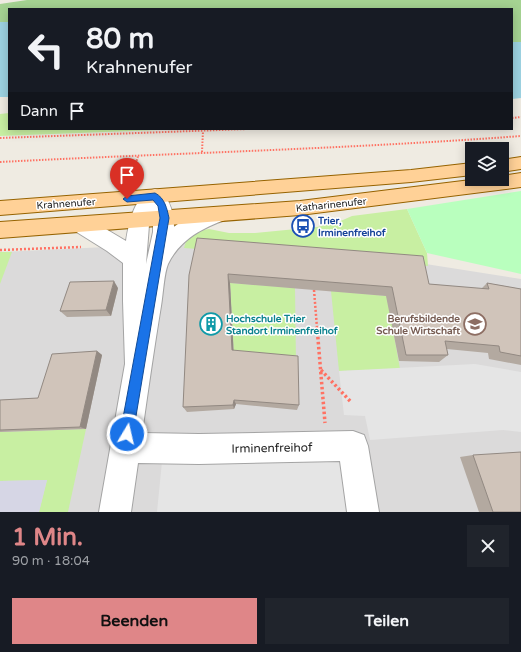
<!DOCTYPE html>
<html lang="de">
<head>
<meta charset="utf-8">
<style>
  :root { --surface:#171b24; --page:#20242c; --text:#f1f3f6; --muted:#9ea1a6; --accent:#df8688 }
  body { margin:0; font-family:"Varela Round",sans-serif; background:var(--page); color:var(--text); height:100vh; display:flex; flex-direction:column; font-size:15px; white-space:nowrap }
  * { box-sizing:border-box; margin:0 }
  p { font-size:13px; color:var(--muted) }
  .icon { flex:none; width:22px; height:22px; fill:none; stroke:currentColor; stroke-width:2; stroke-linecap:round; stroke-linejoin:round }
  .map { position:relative; height:512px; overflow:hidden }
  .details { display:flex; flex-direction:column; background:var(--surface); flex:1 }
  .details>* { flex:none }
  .banner { position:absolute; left:8px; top:8px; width:505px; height:122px; border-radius:0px; box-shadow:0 2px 10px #0003; background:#171b24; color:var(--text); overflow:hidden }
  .controls { position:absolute; left:465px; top:142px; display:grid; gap:8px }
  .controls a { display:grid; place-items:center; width:44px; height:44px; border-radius:0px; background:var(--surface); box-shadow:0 2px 10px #0003; font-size:20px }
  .pin { position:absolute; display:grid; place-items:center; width:34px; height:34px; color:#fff; margin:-41px -17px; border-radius:50% 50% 50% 0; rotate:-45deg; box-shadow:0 0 4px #0007 }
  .pin .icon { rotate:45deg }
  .me { position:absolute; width:44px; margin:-22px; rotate:9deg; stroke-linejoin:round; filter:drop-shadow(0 0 3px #0008) }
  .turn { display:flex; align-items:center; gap:14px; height:84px; padding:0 12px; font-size:18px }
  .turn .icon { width:52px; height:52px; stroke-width:2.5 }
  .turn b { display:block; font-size:28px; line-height:34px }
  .then { display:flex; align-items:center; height:38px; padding:0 12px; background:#0003; gap:8px; font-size:15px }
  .round { display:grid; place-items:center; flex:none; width:42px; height:42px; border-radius:0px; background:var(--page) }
  .summary { display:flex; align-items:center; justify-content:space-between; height:68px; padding:0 12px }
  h1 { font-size:24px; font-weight:700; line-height:30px; color:var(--accent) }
  .action { display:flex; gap:8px; margin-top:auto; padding:8px 12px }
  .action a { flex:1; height:46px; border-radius:0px; background:var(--accent); color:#111; font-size:16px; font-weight:700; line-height:46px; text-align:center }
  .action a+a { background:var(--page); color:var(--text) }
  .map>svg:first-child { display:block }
  .residential { fill:#dbdada }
  .grass { fill:#c8efa2 }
  .forest { fill:#a5d392 }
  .park { fill:#b9ffbe }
  .parking { fill:#e5e5e5 }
  .plaza { fill:#d6d6e5 }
  .water { fill:#9dd3e2 }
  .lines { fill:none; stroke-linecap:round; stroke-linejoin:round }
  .minor-casing { stroke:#a4a4a4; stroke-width:2 }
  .major-casing { stroke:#966300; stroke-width:2 }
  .path-far2 { stroke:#ff7263; stroke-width:2; stroke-dasharray:1.5 1.5; stroke-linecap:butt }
  .path-far1 { stroke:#ff7263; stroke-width:2.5; stroke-dasharray:2 2; stroke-linecap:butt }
  .path { stroke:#ff7263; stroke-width:3.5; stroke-dasharray:2.5 2.5; stroke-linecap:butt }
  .minor { fill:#fff; fill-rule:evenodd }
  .major { fill:#ffd197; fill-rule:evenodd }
  .wall { fill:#b3a9a0 }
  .shaded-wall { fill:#928982 }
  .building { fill:#d0c4ba; stroke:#928982 }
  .route { fill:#1a73e8; stroke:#114b97 }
  .labels { text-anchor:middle; stroke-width:3; stroke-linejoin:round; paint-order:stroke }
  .street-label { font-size:10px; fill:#1d1d1d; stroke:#fff }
  .transit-label { font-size:10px; font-weight:bold; fill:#164399; stroke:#fff; text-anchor:start }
  .culture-label { font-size:10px; font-weight:bold; fill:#0d838f; stroke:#fff; text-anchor:start }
  .education-label { font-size:10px; font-weight:bold; fill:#785e54; stroke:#fff; text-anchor:end }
  .near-street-label { font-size:12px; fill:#1d1d1d; stroke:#fff }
</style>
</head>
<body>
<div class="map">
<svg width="521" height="512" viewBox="0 0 521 512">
  <rect width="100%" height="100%" fill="#efebe2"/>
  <path class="residential" d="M 191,243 L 413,262 L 521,279 L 521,512 L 0,512 L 0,252 Z"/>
  <g class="grass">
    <path d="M 9,113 L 9,129 L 184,129 L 0,136 L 0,114 Z"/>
    <path d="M 407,209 L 427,253 L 428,266 L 184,248 L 187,238 L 193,232 L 209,229 L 229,233 L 255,233 L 317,227 L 336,223 L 352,216 Z"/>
    <path d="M 0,252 L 12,252 L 0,284 Z"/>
    <path d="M 230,283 L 295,288 L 296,363 L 234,357 Z"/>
    <path d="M 331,291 L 387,296 L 400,369 L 339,371 Z"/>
    <path d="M 86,429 L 68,512 L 39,512 L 47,480 L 0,481 L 0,432 Z"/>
  </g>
  <path class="forest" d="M 27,0 L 521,0 L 521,42 L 512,42 L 512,9 L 9,9 L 9,22 L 0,22 L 0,4 Z"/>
  <path class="park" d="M 521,191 L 521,274 L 427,253 L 407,209 Z"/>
  <g class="parking">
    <path d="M 475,364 L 521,372 L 521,432 L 503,430 L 370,440 L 365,416 L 344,415 L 339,371 Z"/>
    <path d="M 345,454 L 354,512 L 157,512 L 162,462 Z"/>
  </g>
  <path class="plaza" d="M 47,480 L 39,512 L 0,512 L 0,481 Z"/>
  <g class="water">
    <rect x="0" y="22" width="9" height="75"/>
    <path d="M 512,42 L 521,42 L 521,98 L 512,99 Z"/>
  </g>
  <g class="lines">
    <g class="minor-casing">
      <path id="minor" d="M 155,189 L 162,191 C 170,202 174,213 174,227 C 186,217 213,204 228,209 L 231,214 L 228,219 C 204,227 180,239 168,264 C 164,273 163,295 161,306 C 154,348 148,391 142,433 L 199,434 L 353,431 L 364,435 L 368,446 L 379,512 L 347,512 L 340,461 L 199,464 L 138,463 L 131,512 L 99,512 L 125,364 L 123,301 L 123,263 L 107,251 L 75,231 L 72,225 L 75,219 L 82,217 L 89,219 L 126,241 C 129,222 134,195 155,189 ZM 153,213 L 153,232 L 146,264 L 149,225 Z"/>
    </g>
    <g class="major-casing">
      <g id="major">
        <path d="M 521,157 L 521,169 L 502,172 L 502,160 Z"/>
        <path d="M 472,163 L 472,175 L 411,182 L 0,215 L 0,201 L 411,170 Z"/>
        <path d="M 521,173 L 521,187 L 300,215 L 0,238 L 0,222 L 300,201 L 479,179 L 502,179 L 502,176 Z"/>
      </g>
    </g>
    <g class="path-far2">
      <path d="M 512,118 L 521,117"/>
      <path d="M 0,138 L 248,129"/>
      <path d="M 202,152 L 203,131"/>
      <path d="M 0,162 C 174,153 348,149 521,136"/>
      <path d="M 131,181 L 138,156"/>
    </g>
    <g class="path-far1">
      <path d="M 0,250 L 81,247"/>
      <path d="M 314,290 L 317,328"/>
    </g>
    <g class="path">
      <path d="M 317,327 L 325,423"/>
      <path d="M 321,370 L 351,402"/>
    </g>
    <use href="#minor" class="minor"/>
    <use href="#major" class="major"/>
  </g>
  <g class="wall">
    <path d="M 197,238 L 429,284 L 481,289 L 487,283 L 521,289 L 521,365 L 489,359 L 488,353 L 447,349 L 448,355 L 439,362 L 399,361 L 386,296 L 230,283 L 233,350 L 299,405 L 297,410 L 236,404 L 234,409 L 187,412 L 183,407 Z"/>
    <path d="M 118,288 L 111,316 L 67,317 L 60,311 Z"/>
    <path d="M 97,351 L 102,355 L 86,429 L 0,432 L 0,400 L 38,398 Z"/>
    <path d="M 473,455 L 521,512 L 479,512 L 460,457 Z"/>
  </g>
  <g class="shaded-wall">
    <path d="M 228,274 L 230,283 L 234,357 L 232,350 Z"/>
    <path d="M 114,281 L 118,288 L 111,316 L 106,310 Z"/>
    <path d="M 97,351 L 102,355 L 86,429 L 80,427 Z"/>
    <path d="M 234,400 L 236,404 L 234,409 L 233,405 Z"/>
  </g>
  <g class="building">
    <path d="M 197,238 L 423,256 L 429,284 L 489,289 L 487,283 L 521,289 L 521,356 L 500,352 L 499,346 L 445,341 L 448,355 L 406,355 L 392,287 L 228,274 L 232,350 L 298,356 L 299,405 L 234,400 L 233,405 L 183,407 L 189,275 Z"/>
    <path d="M 114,281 L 106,310 L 60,311 L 70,282 Z"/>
    <path d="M 97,351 L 80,427 L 0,430 L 0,400 L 38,398 L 52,354 Z"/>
    <path d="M 521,452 L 521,512 L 493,512 L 473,455 Z"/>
  </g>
  <path class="route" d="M 155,193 C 165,198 167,209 169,218 L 133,434 L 131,439 L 127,441 L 122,439 L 120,434 L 160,218 L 158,206 L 153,200 L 127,202 L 123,199 L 127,196 Z"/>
  <defs>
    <g id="bus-ring" transform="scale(1.15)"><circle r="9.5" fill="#fff" stroke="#1a4fb4" stroke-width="1.5"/><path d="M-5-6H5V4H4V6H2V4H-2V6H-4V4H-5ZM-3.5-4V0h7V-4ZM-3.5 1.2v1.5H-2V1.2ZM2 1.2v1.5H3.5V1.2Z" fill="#1a4fb4"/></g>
    <g id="building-ring" transform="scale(1.15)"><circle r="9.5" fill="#fff" stroke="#0f9aa8" stroke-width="1.5"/><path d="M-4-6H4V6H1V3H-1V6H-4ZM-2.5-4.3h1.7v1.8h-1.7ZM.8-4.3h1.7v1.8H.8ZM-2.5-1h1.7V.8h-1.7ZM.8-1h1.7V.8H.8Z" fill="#0f9aa8"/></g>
    <g id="school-ring" transform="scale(1.15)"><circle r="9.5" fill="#fff" stroke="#8d6e63" stroke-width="1.5"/><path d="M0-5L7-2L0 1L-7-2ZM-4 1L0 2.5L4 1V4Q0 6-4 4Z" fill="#8d6e63"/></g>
  </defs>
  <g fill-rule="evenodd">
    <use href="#bus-ring" x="303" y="226"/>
    <use href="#building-ring" x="211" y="324"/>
    <use href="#school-ring" x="475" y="324"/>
  </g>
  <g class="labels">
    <g class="street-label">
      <text transform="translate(66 203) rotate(-4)" y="4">Krahnenufer</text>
      <text transform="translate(331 204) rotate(-6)" y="4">Katharinenufer</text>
    </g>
    <g class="transit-label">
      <text x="318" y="224">Trier,<tspan x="318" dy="12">Irminenfreihof</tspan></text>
    </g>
    <g class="culture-label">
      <text x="226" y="322">Hochschule Trier<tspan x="226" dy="12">Standort Irminenfreihof</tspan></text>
    </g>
    <g class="education-label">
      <text x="460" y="322">Berufsbildende<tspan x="460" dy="12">Schule Wirtschaft</tspan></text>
    </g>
    <g class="near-street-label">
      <text transform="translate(272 448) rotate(-1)" y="4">Irminenfreihof</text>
    </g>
  </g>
</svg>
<div class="controls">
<a><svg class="icon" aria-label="layers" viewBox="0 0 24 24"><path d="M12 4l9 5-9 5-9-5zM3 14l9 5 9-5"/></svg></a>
</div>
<div class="pin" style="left:127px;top:199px;background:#d93025"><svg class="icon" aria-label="arrive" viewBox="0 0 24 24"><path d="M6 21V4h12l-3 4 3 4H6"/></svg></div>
<svg class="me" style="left:127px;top:434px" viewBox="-20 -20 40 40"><circle r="17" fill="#1a73e8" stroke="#fff" stroke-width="3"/><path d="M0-11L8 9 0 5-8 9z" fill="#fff"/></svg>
<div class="banner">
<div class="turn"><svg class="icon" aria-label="left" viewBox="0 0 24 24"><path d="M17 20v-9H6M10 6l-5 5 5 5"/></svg><div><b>80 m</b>Krahnenufer</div></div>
<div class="then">Dann<svg class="icon" aria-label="arrive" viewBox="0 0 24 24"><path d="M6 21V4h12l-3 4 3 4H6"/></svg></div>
</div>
</div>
<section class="details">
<div class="summary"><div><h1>1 Min.</h1><p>90 m · 18:04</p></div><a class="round"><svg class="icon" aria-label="close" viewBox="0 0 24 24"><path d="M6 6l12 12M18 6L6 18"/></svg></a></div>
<div class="action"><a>Beenden</a><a>Teilen</a></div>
</section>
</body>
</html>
